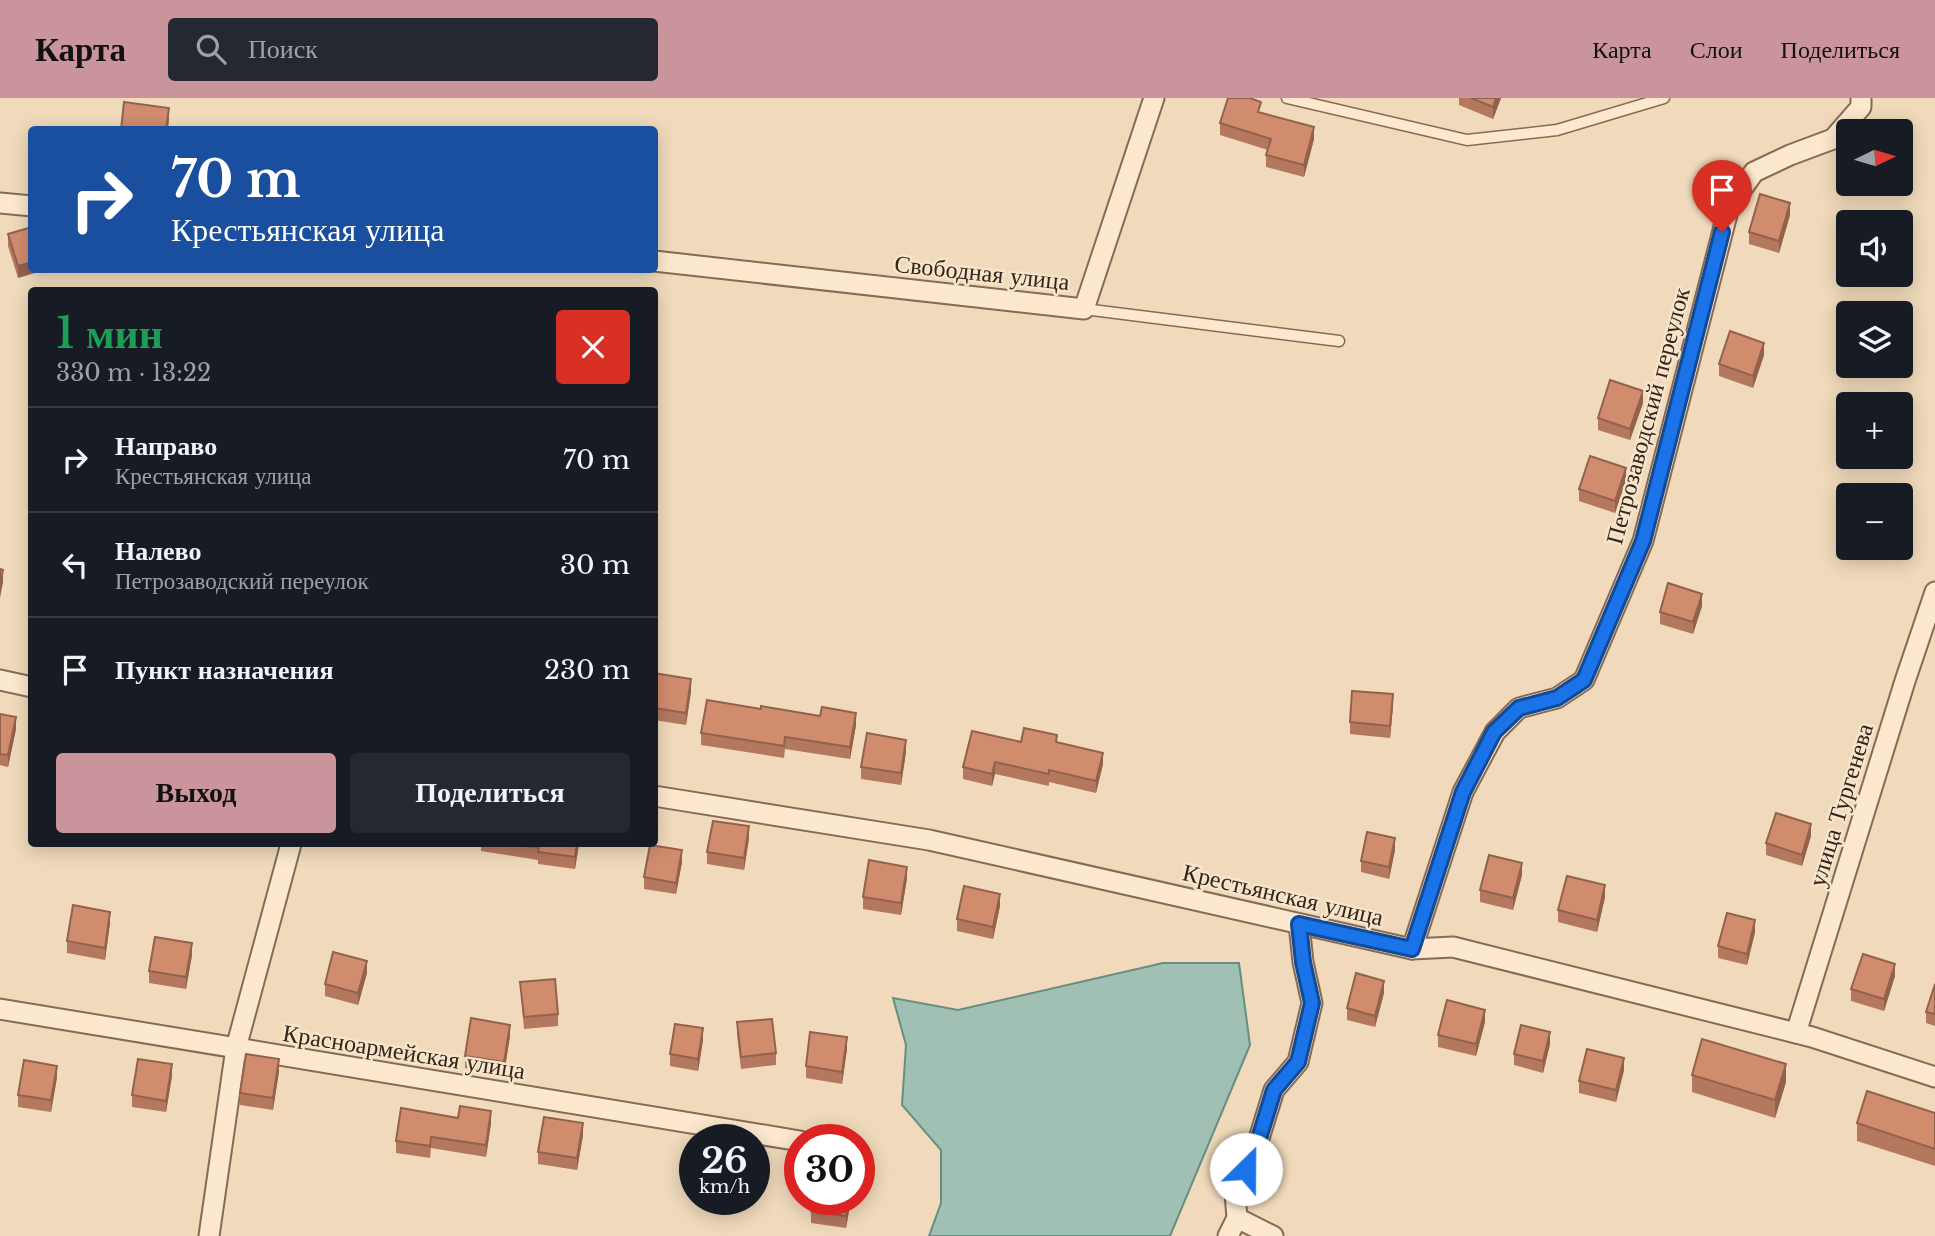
<!DOCTYPE html>
<html lang="ru">
<head>
<meta charset="utf-8">
<style>
  :root { --surface:#171b24; --page:#242831; --text:#f1f3f6; --muted:#9ea1a6; --line:#363941; --accent:#ca949c }
  body { margin:0; font-family:"Libre Baskerville",serif; background:var(--page); color:var(--text); height:100vh; display:flex; flex-direction:column; font-size:26px; white-space:nowrap }
  * { box-sizing:border-box; margin:0 }
  p { font-size:23px; color:var(--muted) }
  .icon { flex:none; width:38px; height:38px; fill:none; stroke:currentColor; stroke-width:2; stroke-linecap:round; stroke-linejoin:round }
  .map { position:relative; flex:1; overflow:hidden }
  .drawer { position:absolute; left:28px; top:189px; width:630px; height:560px; display:flex; flex-direction:column; background:var(--surface); border-radius:7px; box-shadow:0 4px 18px #0003 }
  .drawer>* { flex:none }
  .top-card { position:absolute; left:28px; top:28px; width:630px; height:147px; border-radius:7px; box-shadow:0 4px 18px #0003; background:#1a4fa0; color:#fff; overflow:hidden }
  .needle { width:46px; rotate:85deg }
  .tools { position:absolute; left:1836px; top:21px; display:grid; gap:14px }
  .tools a { display:grid; place-items:center; width:77px; height:77px; border-radius:7px; background:var(--surface); box-shadow:0 4px 18px #0003; font-size:35px }
  .speed { position:absolute; left:679px; top:1026px; display:flex; gap:14px; font-size:35px; font-weight:700; text-align:center }
  .speed>* { display:grid; place-content:center; width:91px; height:91px; border-radius:50%; background:var(--surface); box-shadow:0 4px 18px #0003; line-height:1 }
  .speed small { font-size:18px; font-weight:400 }
  .speed .limit { border:10px solid #d22; background:#fff; color:#111 }
  .pin { position:absolute; display:grid; place-items:center; width:60px; height:60px; color:#fff; margin:-72px -30px; border-radius:50% 50% 50% 0; rotate:-45deg; box-shadow:0 0 7px #0007 }
  .pin .icon { rotate:45deg }
  .me { position:absolute; width:77px; margin:-38px; rotate:23deg; stroke-linejoin:round; filter:drop-shadow(0 0 5px #0008) }
  .turn { display:flex; align-items:center; gap:24px; height:147px; padding:0 28px; font-size:32px }
  .turn .icon { width:91px; height:91px; stroke-width:2.5 }
  .turn b { display:block; font-size:49px; line-height:60px }
  .round { display:grid; place-items:center; flex:none; width:74px; height:74px; border-radius:7px; background:var(--page) }
  .overview { display:flex; align-items:center; justify-content:space-between; height:119px; padding:0 28px }
  h1 { font-size:42px; font-weight:600; line-height:52px; color:#1e9e55 }
  .primary-button { display:flex; gap:14px; margin-top:auto; padding:14px 28px }
  .primary-button a { flex:1; height:80px; border-radius:7px; background:var(--accent); color:#111; font-size:28px; font-weight:600; line-height:80px; text-align:center }
  .primary-button a+a { background:var(--page); color:var(--text) }
  ul { padding:0; list-style:none }
  li { display:flex; align-items:center; gap:21px; height:105px; padding:0 28px; border-top:2px solid var(--line) }
  li div { flex:1 }
  li b { display:block; font-size:26px }
  li em { font-style:normal }
  header { display:flex; align-items:center; gap:42px; box-sizing:border-box; height:98px; padding:0 35px; background:var(--accent); color:#111 }
  header strong { font-size:33px }
  nav { display:flex; gap:38px; margin-inline-start:auto; font-size:24px }
  .search { width:490px; height:63px; background:var(--page); display:flex; align-items:center; gap:18px; box-sizing:border-box; padding:0 24px; border-radius:7px; color:var(--muted); font-size:26px }
  .map>svg:first-child { display:block }
  .water { fill:#9fc0b3; stroke:#678e80; stroke-width:2 }
  .lines { fill:none; stroke-linecap:round; stroke-linejoin:round }
  .service-casing { stroke:#886a54; stroke-width:13 }
  .minor-casing { stroke:#886a54; stroke-width:23 }
  .service { stroke:#fbe8ce; stroke-width:10 }
  .minor { stroke:#fbe8ce; stroke-width:19 }
  .wall { fill:#b4785f }
  .shaded-wall { fill:#92624d }
  .building { fill:#d18c6e; stroke:#92624d; stroke-width:2 }
  .route-casing { stroke:#114b97; stroke-width:18 }
  .route { stroke:#1a73e8; stroke-width:12 }
  .labels { text-anchor:middle; stroke-width:5; stroke-linejoin:round; paint-order:stroke }
  .street-label { font-size:24px; fill:#36241a; stroke:#f7e5cb }
</style>
</head>
<body>
<header>
<strong>Карта</strong>
<div class="search"><svg class="icon" aria-label="search" viewBox="0 0 24 24"><circle cx="10" cy="10" r="6"/><path d="M15 15l6 6"/></svg>Поиск</div>
<nav><a>Карта</a><a>Слои</a><a>Поделиться</a></nav>
</header>
<div class="map">
<svg width="1935" height="1138" viewBox="0 0 1935 1138">
  <rect width="100%" height="100%" fill="#f0dabb"/>
  <path class="water" d="M 1163,865 L 1239,865 L 1250,947 L 1170,1138 L 929,1138 L 941,1105 L 941,1052 L 902,1007 L 906,947 L 893,900 L 958,912 Z"/>
  <g class="lines">
    <g class="service-casing">
      <g id="service">
        <path d="M 1287,0 L 1467,42 L 1557,32 L 1664,0"/>
        <path d="M 1084,211 L 1339,243"/>
      </g>
    </g>
    <g class="minor-casing">
      <g id="minor">
        <path d="M 0,105 L 32,108"/>
        <path d="M 654,163 L 1084,211 L 1154,0"/>
        <path d="M 0,582 L 32,589"/>
        <path d="M 654,698 L 929,742 L 1412,851 L 1453,849 L 1812,939 L 1935,979"/>
        <path d="M 1412,851 L 1463,694 L 1495,634 L 1519,610 L 1557,600 L 1584,582 L 1643,443 L 1729,109 L 1754,74 L 1790,57 L 1833,41 L 1861,9 L 1861,0"/>
        <path d="M 0,911 L 800,1043"/>
        <path d="M 1796,935 L 1905,583 L 1935,494"/>
        <path d="M 1237,1120 L 1273,1138"/>
        <path d="M 209,1138 L 236,950 L 291,746"/>
        <path d="M 1228,1138 L 1237,1120 L 1235,1095 L 1257,1047 L 1274,992 L 1298,964 L 1312,905 L 1303,864 L 1299,826"/>
      </g>
    </g>
    <use href="#service" class="service"/>
    <use href="#minor" class="minor"/>
  </g>
  <g class="wall">
    <path d="M 1459,0 L 1501,0 L 1493,21 L 1459,7 Z"/>
    <path d="M 1261,15 L 1314,41 L 1304,79 L 1266,69 L 1266,57 L 1268,52 L 1220,37 L 1220,25 Z"/>
    <path d="M 1790,117 L 1779,155 L 1749,146 L 1749,134 Z"/>
    <path d="M 32,129 L 18,180 L 8,148 L 8,136 Z"/>
    <path d="M 1764,257 L 1753,290 L 1719,278 L 1719,266 Z"/>
    <path d="M 1643,305 L 1630,342 L 1598,332 L 1598,320 Z"/>
    <path d="M 1626,382 L 1615,415 L 1579,403 L 1579,391 Z"/>
    <path d="M 1702,508 L 1693,536 L 1660,526 L 1660,514 Z"/>
    <path d="M 654,575 L 691,593 L 686,627 L 654,622 Z"/>
    <path d="M 1393,608 L 1390,640 L 1350,636 L 1350,624 Z"/>
    <path d="M 0,616 L 16,631 L 8,669 L 0,667 Z"/>
    <path d="M 856,627 L 850,661 L 785,651 L 784,660 L 701,647 L 701,635 Z"/>
    <path d="M 1021,644 L 1057,644 L 1103,666 L 1096,695 L 1049,684 L 1049,688 L 995,676 L 992,688 L 963,681 L 963,669 Z"/>
    <path d="M 906,654 L 901,687 L 861,681 L 861,669 Z"/>
    <path d="M 1811,738 L 1802,768 L 1766,757 L 1766,745 Z"/>
    <path d="M 749,740 L 744,772 L 707,766 L 707,754 Z"/>
    <path d="M 481,746 L 579,746 L 575,771 L 538,766 L 538,762 L 481,753 Z"/>
    <path d="M 1395,752 L 1389,781 L 1361,774 L 1361,763 Z"/>
    <path d="M 682,764 L 676,796 L 644,791 L 644,779 Z"/>
    <path d="M 1522,777 L 1513,812 L 1480,804 L 1480,792 Z"/>
    <path d="M 907,780 L 901,817 L 863,811 L 863,799 Z"/>
    <path d="M 1605,799 L 1597,834 L 1558,824 L 1558,812 Z"/>
    <path d="M 1000,808 L 993,841 L 957,833 L 957,821 Z"/>
    <path d="M 110,825 L 105,862 L 67,855 L 67,843 Z"/>
    <path d="M 1755,834 L 1747,867 L 1718,860 L 1718,848 Z"/>
    <path d="M 192,857 L 186,891 L 149,885 L 149,873 Z"/>
    <path d="M 367,875 L 358,907 L 325,898 L 325,886 Z"/>
    <path d="M 1895,878 L 1884,913 L 1851,903 L 1851,891 Z"/>
    <path d="M 520,884 L 558,916 L 558,928 L 524,931 Z"/>
    <path d="M 1935,886 L 1935,928 L 1926,925 L 1926,914 Z"/>
    <path d="M 1384,895 L 1375,929 L 1347,922 L 1347,910 Z"/>
    <path d="M 737,924 L 776,955 L 776,967 L 741,971 L 737,936 Z"/>
    <path d="M 1485,924 L 1476,958 L 1438,949 L 1438,937 Z"/>
    <path d="M 510,938 L 504,976 L 465,970 L 465,958 Z"/>
    <path d="M 703,942 L 698,973 L 670,968 L 670,956 Z"/>
    <path d="M 1550,946 L 1543,975 L 1514,967 L 1514,956 Z"/>
    <path d="M 847,951 L 842,986 L 806,980 L 806,968 Z"/>
    <path d="M 1624,972 L 1616,1004 L 1579,995 L 1579,983 Z"/>
    <path d="M 279,973 L 273,1012 L 240,1007 L 240,995 Z"/>
    <path d="M 1692,977 L 1786,984 L 1775,1020 L 1692,994 Z"/>
    <path d="M 172,978 L 166,1014 L 132,1009 L 132,997 Z"/>
    <path d="M 57,979 L 51,1014 L 18,1009 L 18,997 Z"/>
    <path d="M 1935,1015 L 1935,1068 L 1857,1043 L 1857,1025 Z"/>
    <path d="M 491,1025 L 486,1059 L 431,1050 L 430,1060 L 396,1055 L 396,1043 Z"/>
    <path d="M 583,1037 L 577,1072 L 538,1066 L 538,1054 Z"/>
    <path d="M 813,1101 L 851,1101 L 846,1130 L 811,1125 L 811,1113 Z"/>
  </g>
  <g class="shaded-wall">
    <path d="M 1496,0 L 1501,0 L 1493,21 L 1493,9 Z"/>
    <path d="M 169,10 L 169,22 L 168,32 L 166,32 Z"/>
    <path d="M 1314,29 L 1314,41 L 1304,79 L 1304,67 Z"/>
    <path d="M 1790,105 L 1790,117 L 1779,155 L 1779,143 Z"/>
    <path d="M 32,164 L 32,172 L 45,172 L 18,180 L 18,168 Z"/>
    <path d="M 1764,245 L 1764,257 L 1753,290 L 1753,278 Z"/>
    <path d="M 1643,293 L 1643,305 L 1630,342 L 1630,331 Z"/>
    <path d="M 1626,370 L 1626,382 L 1615,415 L 1615,403 Z"/>
    <path d="M 3,472 L 3,484 L 0,500 L 0,488 Z"/>
    <path d="M 1702,496 L 1702,508 L 1693,536 L 1693,524 Z"/>
    <path d="M 691,581 L 691,593 L 686,627 L 686,615 Z"/>
    <path d="M 1393,596 L 1393,608 L 1390,640 L 1390,628 Z"/>
    <path d="M 856,615 L 856,627 L 850,661 L 850,649 Z"/>
    <path d="M 16,619 L 16,631 L 8,669 L 8,657 Z"/>
    <path d="M 906,642 L 906,654 L 901,687 L 901,675 Z"/>
    <path d="M 1103,655 L 1103,666 L 1096,695 L 1096,683 Z"/>
    <path d="M 995,664 L 995,676 L 992,688 L 992,676 Z"/>
    <path d="M 1811,726 L 1811,738 L 1802,768 L 1802,757 Z"/>
    <path d="M 749,728 L 749,740 L 744,772 L 744,760 Z"/>
    <path d="M 1395,740 L 1395,752 L 1389,781 L 1389,769 Z"/>
    <path d="M 577,746 L 579,746 L 575,771 L 575,759 Z"/>
    <path d="M 682,752 L 682,764 L 676,796 L 676,785 Z"/>
    <path d="M 1522,765 L 1522,777 L 1513,812 L 1513,800 Z"/>
    <path d="M 907,769 L 907,780 L 901,817 L 901,805 Z"/>
    <path d="M 1605,787 L 1605,799 L 1597,834 L 1597,822 Z"/>
    <path d="M 1000,796 L 1000,808 L 993,841 L 993,829 Z"/>
    <path d="M 110,814 L 110,825 L 105,862 L 105,850 Z"/>
    <path d="M 1755,822 L 1755,834 L 1747,867 L 1747,856 Z"/>
    <path d="M 192,845 L 192,857 L 186,891 L 186,879 Z"/>
    <path d="M 367,863 L 367,875 L 358,907 L 358,895 Z"/>
    <path d="M 1895,866 L 1895,878 L 1884,913 L 1884,901 Z"/>
    <path d="M 1384,883 L 1384,895 L 1375,929 L 1375,918 Z"/>
    <path d="M 1485,912 L 1485,924 L 1476,958 L 1476,946 Z"/>
    <path d="M 510,927 L 510,938 L 504,976 L 504,964 Z"/>
    <path d="M 703,930 L 703,942 L 698,973 L 698,961 Z"/>
    <path d="M 1550,934 L 1550,946 L 1543,975 L 1543,963 Z"/>
    <path d="M 847,939 L 847,951 L 842,986 L 842,974 Z"/>
    <path d="M 1624,960 L 1624,972 L 1616,1004 L 1616,992 Z"/>
    <path d="M 279,961 L 279,973 L 273,1012 L 273,1000 Z"/>
    <path d="M 172,966 L 172,978 L 166,1014 L 166,1003 Z"/>
    <path d="M 1786,966 L 1786,984 L 1775,1020 L 1775,1002 Z"/>
    <path d="M 57,968 L 57,979 L 51,1014 L 51,1002 Z"/>
    <path d="M 491,1013 L 491,1025 L 486,1059 L 486,1047 Z"/>
    <path d="M 583,1025 L 583,1037 L 577,1072 L 577,1060 Z"/>
    <path d="M 849,1101 L 851,1101 L 846,1130 L 846,1118 Z"/>
  </g>
  <g class="building">
    <path d="M 1228,0 L 1250,0 L 1261,4 L 1258,14 L 1314,29 L 1304,67 L 1266,57 L 1271,41 L 1220,25 Z"/>
    <path d="M 1471,0 L 1496,0 L 1493,9 Z"/>
    <path d="M 124,4 L 169,10 L 166,32 L 121,32 Z"/>
    <path d="M 1760,96 L 1790,105 L 1779,143 L 1749,134 Z"/>
    <path d="M 32,129 L 32,164 L 18,168 L 8,136 Z"/>
    <path d="M 1730,233 L 1764,245 L 1753,278 L 1719,266 Z"/>
    <path d="M 1610,282 L 1643,293 L 1630,331 L 1598,320 Z"/>
    <path d="M 1590,358 L 1626,370 L 1615,403 L 1579,391 Z"/>
    <path d="M 0,471 L 3,472 L 0,488 Z"/>
    <path d="M 1668,485 L 1702,496 L 1693,524 L 1660,514 Z"/>
    <path d="M 654,575 L 691,581 L 686,615 L 654,610 Z"/>
    <path d="M 1352,593 L 1393,596 L 1390,628 L 1350,624 Z"/>
    <path d="M 707,602 L 761,611 L 761,608 L 820,618 L 822,609 L 856,615 L 850,649 L 785,639 L 784,648 L 701,635 Z"/>
    <path d="M 0,616 L 16,619 L 8,657 L 0,656 Z"/>
    <path d="M 1024,630 L 1057,637 L 1056,644 L 1103,655 L 1096,683 L 1049,672 L 1049,676 L 995,664 L 992,676 L 963,669 L 972,633 L 1021,644 Z"/>
    <path d="M 867,635 L 906,642 L 901,675 L 861,669 Z"/>
    <path d="M 1776,715 L 1811,726 L 1802,757 L 1766,745 Z"/>
    <path d="M 713,723 L 749,728 L 744,760 L 707,754 Z"/>
    <path d="M 1367,734 L 1395,740 L 1389,769 L 1361,763 Z"/>
    <path d="M 512,746 L 577,746 L 575,759 L 538,754 L 539,750 Z"/>
    <path d="M 650,747 L 682,752 L 676,785 L 644,779 Z"/>
    <path d="M 1489,757 L 1522,765 L 1513,800 L 1480,792 Z"/>
    <path d="M 869,762 L 907,769 L 901,805 L 863,799 Z"/>
    <path d="M 1567,778 L 1605,787 L 1597,822 L 1558,812 Z"/>
    <path d="M 964,788 L 1000,796 L 993,829 L 957,821 Z"/>
    <path d="M 73,807 L 110,814 L 105,850 L 67,843 Z"/>
    <path d="M 1727,815 L 1755,822 L 1747,856 L 1718,848 Z"/>
    <path d="M 155,839 L 192,845 L 186,879 L 149,873 Z"/>
    <path d="M 333,854 L 367,863 L 358,895 L 325,886 Z"/>
    <path d="M 1863,856 L 1895,866 L 1884,901 L 1851,891 Z"/>
    <path d="M 1356,875 L 1384,883 L 1375,918 L 1347,910 Z"/>
    <path d="M 555,881 L 558,916 L 524,919 L 520,884 Z"/>
    <path d="M 1935,886 L 1935,916 L 1926,914 Z"/>
    <path d="M 1447,902 L 1485,912 L 1476,946 L 1438,937 Z"/>
    <path d="M 471,920 L 510,927 L 504,964 L 465,958 Z"/>
    <path d="M 772,921 L 776,955 L 741,959 L 737,924 Z"/>
    <path d="M 675,926 L 703,930 L 698,961 L 670,956 Z"/>
    <path d="M 1521,927 L 1550,934 L 1543,963 L 1514,956 Z"/>
    <path d="M 810,934 L 847,939 L 842,974 L 806,968 Z"/>
    <path d="M 1702,941 L 1786,966 L 1775,1002 L 1692,977 Z"/>
    <path d="M 1587,951 L 1624,960 L 1616,992 L 1579,983 Z"/>
    <path d="M 246,956 L 279,961 L 273,1000 L 240,995 Z"/>
    <path d="M 138,961 L 172,966 L 166,1003 L 132,997 Z"/>
    <path d="M 24,962 L 57,968 L 51,1002 L 18,997 Z"/>
    <path d="M 1867,993 L 1935,1015 L 1935,1051 L 1857,1025 Z"/>
    <path d="M 460,1008 L 491,1013 L 486,1047 L 431,1039 L 430,1048 L 396,1043 L 401,1010 L 458,1020 Z"/>
    <path d="M 544,1019 L 583,1025 L 577,1060 L 538,1054 Z"/>
    <path d="M 813,1101 L 849,1101 L 846,1118 L 811,1113 Z"/>
  </g>
  <g class="lines">
    <g class="route-casing">
      <path id="route" d="M 1246,1071 L 1257,1047 L 1274,992 L 1298,964 L 1312,905 L 1303,864 L 1299,826 L 1412,851 L 1463,694 L 1494,634 L 1519,610 L 1557,600 L 1584,582 L 1643,443 L 1722,134"/>
    </g>
    <use href="#route" class="route"/>
  </g>
  <g class="labels">
    <g class="street-label">
      <text transform="translate(982 175) rotate(6)" y="8">Свободная улица</text>
      <text transform="translate(1648 318) rotate(-75)" y="8">Петрозаводский переулок</text>
      <text transform="translate(1841 707) rotate(-73)" y="8">улица Тургенева</text>
      <text transform="translate(1283 797) rotate(13)" y="8">Крестьянская улица</text>
      <text transform="translate(404 954) rotate(9)" y="8">Красноармейская улица</text>
    </g>
  </g>
</svg>
<div class="tools">
<a><svg class="needle" viewBox="-14 -14 28 28"><path d="M0-13l5 13h-10z" fill="#e53935"/><path d="M0 13l5-13h-10z" fill="#9ea1a6"/></svg></a>
<a><svg class="icon" aria-label="sound" viewBox="0 0 24 24"><path d="M4 9h4l5-4v14l-5-4H4zM17 9q2 3 0 6"/></svg></a>
<a><svg class="icon" aria-label="layers" viewBox="0 0 24 24"><path d="M12 4l9 5-9 5-9-5zM3 14l9 5 9-5"/></svg></a>
<a>+</a>
<a>−</a>
</div>
<div class="speed"><div>26<small>km/h</small></div><div class="limit">30</div></div>
<div class="pin" style="left:1722px;top:134px;background:#d93025"><svg class="icon" aria-label="arrive" viewBox="0 0 24 24"><path d="M6 21V4h12l-3 4 3 4H6"/></svg></div>
<svg class="me" style="left:1246px;top:1071px" viewBox="-20 -20 40 40"><circle r="19" fill="#fff"/><path d="M0-13L10 11 0 6-10 11z" fill="#1a73e8"/></svg>
<div class="top-card">
<div class="turn"><svg class="icon" aria-label="right" viewBox="0 0 24 24"><path d="M7 20v-9h11M14 6l5 5-5 5"/></svg><div><b>70 m</b>Крестьянская улица</div></div>
</div>
<section class="drawer">
<div class="overview"><div><h1>1 мин</h1><p>330 m · 13:22</p></div><a class="round" style="background:#d93025;color:#fff"><svg class="icon" aria-label="close" viewBox="0 0 24 24"><path d="M6 6l12 12M18 6L6 18"/></svg></a></div>
<ul>
<li><svg class="icon" aria-label="right" viewBox="0 0 24 24"><path d="M7 20v-9h11M14 6l5 5-5 5"/></svg><div><b>Направо</b><p>Крестьянская улица</p></div><em>70 m</em></li>
<li><svg class="icon" aria-label="left" viewBox="0 0 24 24"><path d="M17 20v-9H6M10 6l-5 5 5 5"/></svg><div><b>Налево</b><p>Петрозаводский переулок</p></div><em>30 m</em></li>
<li><svg class="icon" aria-label="arrive" viewBox="0 0 24 24"><path d="M6 21V4h12l-3 4 3 4H6"/></svg><div><b>Пункт назначения</b></div><em>230 m</em></li>
</ul>
<div class="primary-button"><a>Выход</a><a>Поделиться</a></div>
</section>
</div>
</body>
</html>
